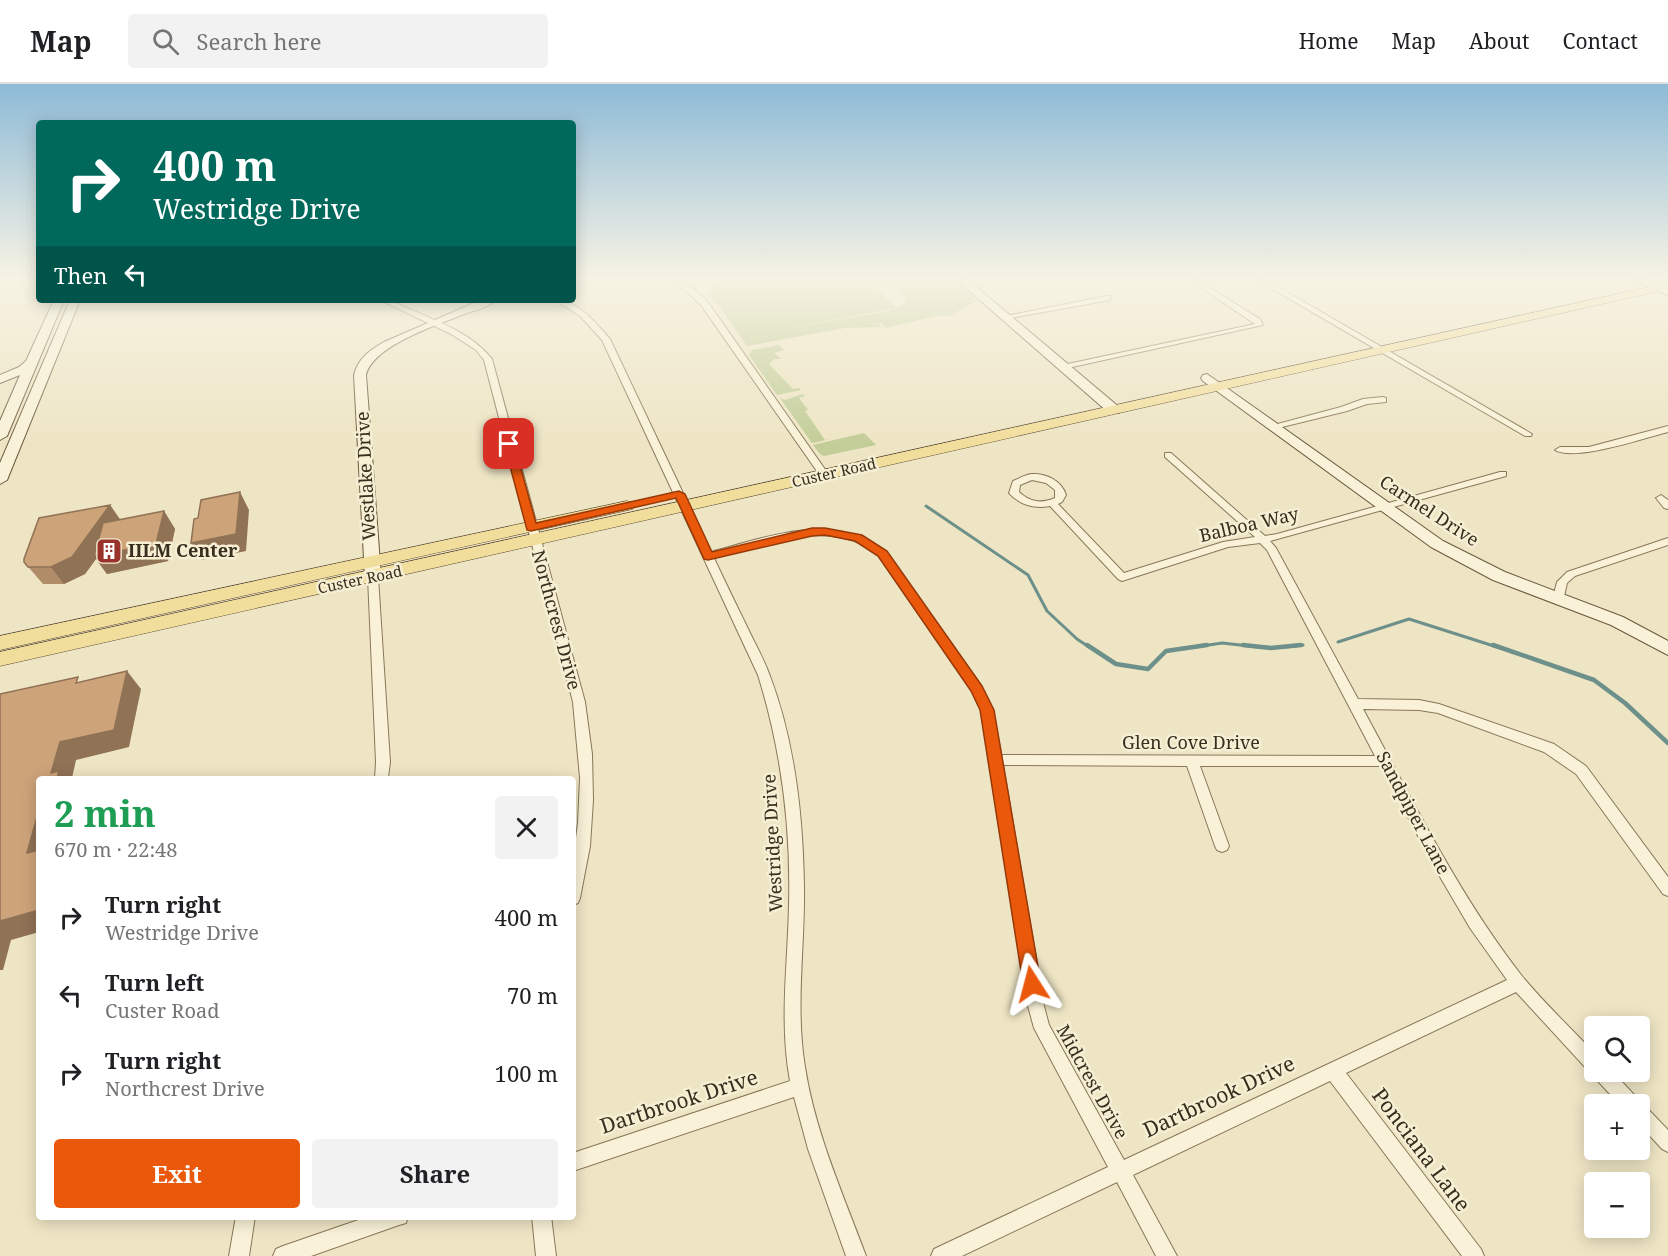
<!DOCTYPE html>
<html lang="en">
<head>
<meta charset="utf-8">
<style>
  :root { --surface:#fff; --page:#f2f2f2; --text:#202124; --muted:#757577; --line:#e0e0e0; --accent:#ea580c }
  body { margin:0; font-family:"Noto Serif",serif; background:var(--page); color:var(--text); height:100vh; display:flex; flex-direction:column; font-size:22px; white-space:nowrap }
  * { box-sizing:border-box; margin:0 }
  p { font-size:20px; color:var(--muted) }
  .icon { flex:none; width:33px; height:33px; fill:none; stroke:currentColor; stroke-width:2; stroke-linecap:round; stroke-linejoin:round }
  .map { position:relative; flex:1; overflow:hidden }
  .panel { position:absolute; left:36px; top:692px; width:540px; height:444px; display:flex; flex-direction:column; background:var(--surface); border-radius:6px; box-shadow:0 3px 15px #0003 }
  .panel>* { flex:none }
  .top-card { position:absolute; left:36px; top:36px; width:540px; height:183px; border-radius:6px; box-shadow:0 3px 15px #0003; background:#00695c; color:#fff; overflow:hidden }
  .controls { position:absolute; left:1584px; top:932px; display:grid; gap:12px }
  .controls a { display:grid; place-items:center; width:66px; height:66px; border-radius:6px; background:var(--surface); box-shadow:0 3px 15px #0003; font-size:30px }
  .pin { position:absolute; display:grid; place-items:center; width:51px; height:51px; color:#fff; margin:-26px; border-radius:12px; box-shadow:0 3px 9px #0006 }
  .me { position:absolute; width:66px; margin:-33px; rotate:351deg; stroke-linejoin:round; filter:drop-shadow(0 0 4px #0008) }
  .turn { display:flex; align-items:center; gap:21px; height:126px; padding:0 18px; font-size:27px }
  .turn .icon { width:78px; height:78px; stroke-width:2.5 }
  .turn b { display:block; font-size:42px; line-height:51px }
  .then { display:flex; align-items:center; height:57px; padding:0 18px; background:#0003; gap:12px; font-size:22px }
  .round { display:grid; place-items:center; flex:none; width:63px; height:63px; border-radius:6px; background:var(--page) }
  .overview { display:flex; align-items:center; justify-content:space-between; height:102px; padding:0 18px }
  h1 { font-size:36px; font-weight:700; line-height:45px; color:#1e9e55 }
  .primary-button { display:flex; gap:12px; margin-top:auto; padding:12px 18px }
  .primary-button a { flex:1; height:69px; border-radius:6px; background:var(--accent); color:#fff; font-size:24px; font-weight:700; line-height:69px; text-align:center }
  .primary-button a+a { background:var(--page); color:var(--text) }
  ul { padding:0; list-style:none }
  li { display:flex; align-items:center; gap:18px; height:78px; padding:0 18px }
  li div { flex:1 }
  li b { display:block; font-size:22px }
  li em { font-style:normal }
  header { display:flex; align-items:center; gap:36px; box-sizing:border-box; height:84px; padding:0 30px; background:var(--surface); border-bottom:2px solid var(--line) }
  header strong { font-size:28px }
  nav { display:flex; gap:33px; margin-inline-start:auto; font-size:21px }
  .search { width:420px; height:54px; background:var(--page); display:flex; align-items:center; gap:15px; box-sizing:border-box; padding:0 21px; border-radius:6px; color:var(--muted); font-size:22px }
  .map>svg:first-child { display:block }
  .green { fill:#c2cd98; fill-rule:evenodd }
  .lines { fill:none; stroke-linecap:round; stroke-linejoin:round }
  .stream-far1 { stroke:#6d908a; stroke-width:3 }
  .stream { stroke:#6d908a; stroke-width:4.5 }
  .street-casing { stroke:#89775a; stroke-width:2 }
  .secondary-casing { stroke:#6b583d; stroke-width:2 }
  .primary-casing { stroke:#57452f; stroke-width:1 }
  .street { fill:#f9f2d8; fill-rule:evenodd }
  .secondary { fill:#f9f2d8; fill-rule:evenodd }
  .primary { fill:#f2de9c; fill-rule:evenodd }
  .wall { fill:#b08c69 }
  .shaded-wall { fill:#907255 }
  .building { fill:#cda37a; stroke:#907255; stroke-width:1.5 }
  .route { fill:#ea580c; stroke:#983908; stroke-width:1.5 }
  .labels { text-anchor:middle; stroke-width:5; stroke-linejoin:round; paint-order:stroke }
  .far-street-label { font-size:15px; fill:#392e1e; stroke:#f6efd4 }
  .street-label { font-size:18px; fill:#392e1e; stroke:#f6efd4 }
  .poi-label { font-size:18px; font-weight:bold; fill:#392e1e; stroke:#f6efd4; text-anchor:start }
  .near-street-label { font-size:21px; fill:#392e1e; stroke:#f6efd4 }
</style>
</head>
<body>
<header>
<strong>Map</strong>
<div class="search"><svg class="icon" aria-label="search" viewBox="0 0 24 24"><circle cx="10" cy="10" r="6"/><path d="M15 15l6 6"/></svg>Search here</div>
<nav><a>Home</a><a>Map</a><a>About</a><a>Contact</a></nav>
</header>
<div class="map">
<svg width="1668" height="1172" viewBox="0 0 1668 1172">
  <rect width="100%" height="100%" fill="#eee5c4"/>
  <g class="green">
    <path d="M 720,196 L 954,196 L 977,217 L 949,232 L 941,231 L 886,244 L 881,239 L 866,239 L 879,240 L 882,243 L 845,244 L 747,262 L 720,223 L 707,209 ZM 875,202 L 897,206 L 906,214 L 905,219 L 889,227 L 780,246 L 896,224 Z"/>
    <path d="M 779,261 L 784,266 L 774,269 L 782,275 L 774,275 L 769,280 L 793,305 L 799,304 L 801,306 L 777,311 L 749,271 L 752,266 Z"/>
    <path d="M 803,310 L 805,312 L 799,314 L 808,326 L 805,327 L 825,356 L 840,353 L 812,359 L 780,314 L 785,316 Z"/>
    <path d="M 864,349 L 876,361 L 824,372 L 820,370 L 813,361 Z"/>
  </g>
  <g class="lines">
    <g class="stream-far1">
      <path d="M 926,422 L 1028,491 L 1047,527 L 1077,555 L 1089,563"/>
      <path d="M 1338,558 L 1409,535 L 1497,563"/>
      <path d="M 1196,563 L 1222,559 L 1258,563"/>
      <path d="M 1285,563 L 1303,561"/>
    </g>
    <g class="stream">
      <path d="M 1087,561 L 1116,580 L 1148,585 L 1166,567 L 1207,561"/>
      <path d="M 1243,561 L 1271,564 L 1301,561"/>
      <path d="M 1493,561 L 1594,596 L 1625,619 L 1668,659"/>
    </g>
    <g class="street-casing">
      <g id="street">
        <path d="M 670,196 C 686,196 696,207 707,217 L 829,391 L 827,393 L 821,393 L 701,221 L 685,206 Z"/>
        <path d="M 1190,196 L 1197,196 L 1260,235 L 1263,241 L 1063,285 L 1059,283 L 1063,281 L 1255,240 Z"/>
        <path d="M 1257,196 L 1266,196 L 1532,350 L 1531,352 L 1525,352 Z"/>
        <path d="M 1107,212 L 1110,212 L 1110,216 L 1005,235 L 1001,233 Z"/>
        <path d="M 380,216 L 390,216 C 425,234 466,243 492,275 L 585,618 L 592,670 L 593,716 L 590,762 L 580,814 L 578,819 L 573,821 L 573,776 L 578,739 L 580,694 L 573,618 L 484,276 L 476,266 L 451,250 Z"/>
        <path d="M 555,216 C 578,216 596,239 610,255 L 711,468 C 760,455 816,433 866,455 C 873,458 879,463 886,467 L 981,602 L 993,626 L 1001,671 L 1375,672 L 1267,466 L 1260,459 L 1228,463 L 1122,497 L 1118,495 L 1050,422 C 1034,425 1020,421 1009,409 L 1013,397 C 1018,395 1025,391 1031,390 C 1046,389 1062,397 1066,411 L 1062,418 L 1058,420 L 1124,489 L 1223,458 L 1255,453 L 1165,373 L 1165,369 L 1171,369 L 1265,452 L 1277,450 L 1500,388 L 1506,388 L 1506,392 L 1270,457 L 1276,464 L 1358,615 L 1419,616 L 1439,620 L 1554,660 L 1586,682 L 1668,793 L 1668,812 L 1663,810 L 1576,690 L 1544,668 L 1438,629 L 1419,626 L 1363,625 C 1412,715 1458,810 1522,892 C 1544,919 1571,944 1594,969 L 1594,987 L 1612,987 L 1637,1014 L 1640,1020 L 1646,1023 L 1668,1046 L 1668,1068 L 1662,1065 L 1640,1041 L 1640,1020 L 1619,1020 L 1516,908 L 1346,989 L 1481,1165 L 1484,1172 L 1462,1172 L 1330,997 L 1133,1091 L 1177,1172 L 1156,1172 L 1117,1098 L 962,1172 L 931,1172 L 934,1165 L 1108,1083 L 1034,944 L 1028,922 L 981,626 L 972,607 L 878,471 C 872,467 865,462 859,459 C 814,439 758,462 714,474 C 726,500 739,526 751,551 C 758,565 765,578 770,592 C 795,658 803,732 804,802 C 805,862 795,923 805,983 C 815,1048 843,1110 866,1172 L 846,1172 L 808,1065 L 794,1013 L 573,1087 L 573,1069 L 790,997 C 779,938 788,880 789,820 C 791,742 781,665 758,591 L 602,256 L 580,232 ZM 1032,396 L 1046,399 L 1055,406 L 1055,414 C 1041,420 1030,418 1019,408 L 1020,401 ZM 1003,681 L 1187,682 L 1215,762 L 1217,766 L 1222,768 L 1227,766 L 1229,762 L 1200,682 L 1381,682 L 1436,786 L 1470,844 L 1507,896 L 1124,1076 L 1049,941 L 1044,922 Z"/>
        <path d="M 1383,313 L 1386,314 L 1386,318 L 1367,320 L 1347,327 L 1274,345 L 1270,342 L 1341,323 L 1363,315 Z"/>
        <path d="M 1668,342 L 1668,348 C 1645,354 1574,378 1555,366 L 1560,363 L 1589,363 Z"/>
        <path d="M 1661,411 L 1668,416 L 1668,425 L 1664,424 L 1656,414 Z"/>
        <path d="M 1668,454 L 1668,461 L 1575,492 L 1567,499 L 1563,517 L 1555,517 L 1553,514 L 1557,498 L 1567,488 Z"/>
        <path d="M 373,489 L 378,493 L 390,678 L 388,694 L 375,694 L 376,678 L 368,493 Z"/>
        <path d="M 236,1132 L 255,1132 L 249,1172 L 229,1172 Z"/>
        <path d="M 370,1132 L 408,1132 L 406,1139 L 399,1141 L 311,1172 L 273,1172 L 276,1165 L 283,1162 Z"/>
        <path d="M 532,1132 L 551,1132 L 556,1172 L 536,1172 Z"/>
      </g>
    </g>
    <g class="secondary-casing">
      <g id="secondary">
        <path d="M 957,196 L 968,196 L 1119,323 L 1121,326 L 1119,329 L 1109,329 Z"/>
        <path d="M 1634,196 L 1647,196 L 1668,204 L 1668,211 Z"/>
        <path d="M 54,216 L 64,216 L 7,352 L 0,356 L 0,337 L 20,291 L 0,299 L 0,291 L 19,283 L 26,277 Z"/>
        <path d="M 70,216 L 80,216 L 7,396 L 0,400 L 0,379 Z"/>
        <path d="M 481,216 L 496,216 C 489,223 477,226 467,229 C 440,240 373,261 366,291 L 381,493 L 379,497 L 367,497 L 365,493 L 354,291 C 358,274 370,266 384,258 Z"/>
        <path d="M 1207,290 L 1443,457 L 1505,488 L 1623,533 L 1668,557 L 1668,571 L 1611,541 L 1493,496 L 1431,463 L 1203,297 L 1201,294 L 1203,291 Z"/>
      </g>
    </g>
    <g class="primary-casing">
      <g id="primary">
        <path d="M 1668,199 L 1668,205 L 0,582 L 0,568 Z"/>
        <path d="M 627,417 L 633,419 L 635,422 L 633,425 L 0,566 L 0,552 Z"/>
      </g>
    </g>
    <use href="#street" class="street"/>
    <use href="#secondary" class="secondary"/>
    <use href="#primary" class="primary"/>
  </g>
  <path class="wall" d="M 110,421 L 120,436 L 164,427 L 175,445 L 168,477 L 107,490 L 96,475 L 85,490 L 64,500 L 43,500 L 24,478 Z"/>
  <g class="shaded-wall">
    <path d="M 240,408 L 249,426 L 246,467 L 202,476 L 191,459 Z"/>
    <path d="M 110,421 L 122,438 L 164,427 L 175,445 L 168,477 L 107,490 L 96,475 L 85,490 L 64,500 L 51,483 Z"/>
    <path d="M 127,587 L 141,605 L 129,663 L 76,676 L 72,694 L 57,694 L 51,689 L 60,658 Z"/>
    <path d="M 38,729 L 39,729 L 39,779 L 27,769 Z"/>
    <path d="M 39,826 L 39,848 L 11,856 L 3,886 L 0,886 L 0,837 Z"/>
  </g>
  <g class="building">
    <path d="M 240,408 L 236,450 L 191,459 L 194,435 L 198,434 L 201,416 Z"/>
    <path d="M 110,421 L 72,473 L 51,483 L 28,483 L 24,478 L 24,475 L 39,434 Z"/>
    <path d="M 164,427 L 156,460 L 94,472 L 103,439 Z"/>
    <path d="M 127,587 L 114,646 L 60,658 L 51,689 L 59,687 L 57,694 L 39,694 L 39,729 L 38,729 L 27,769 L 39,766 L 39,826 L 0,837 L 0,610 L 78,593 L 76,599 Z"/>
  </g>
  <linearGradient id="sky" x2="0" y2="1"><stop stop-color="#8dbad6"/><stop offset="0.54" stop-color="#f7f3e4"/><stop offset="1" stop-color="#f7f3e4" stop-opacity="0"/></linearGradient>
  <rect width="1668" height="360" fill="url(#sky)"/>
  <path class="route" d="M 509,356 L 514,360 L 536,439 L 679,407 L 685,410 L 712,468 L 812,444 L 825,444 L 862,451 L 887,467 L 982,602 L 994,626 L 1041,900 L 1038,906 L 1032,909 L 1026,906 L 1023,900 L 980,626 L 971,607 L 878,472 L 855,457 L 825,451 L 812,452 L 708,476 L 704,475 L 676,414 L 531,447 L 527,446 L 504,360 Z"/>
  <defs>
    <g id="building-square" transform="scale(1.35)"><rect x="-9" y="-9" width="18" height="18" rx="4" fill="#99322a" stroke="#f6efd4"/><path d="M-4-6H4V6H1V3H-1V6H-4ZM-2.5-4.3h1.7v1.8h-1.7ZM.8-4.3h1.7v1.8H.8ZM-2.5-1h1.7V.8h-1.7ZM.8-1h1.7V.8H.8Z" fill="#fff"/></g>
  </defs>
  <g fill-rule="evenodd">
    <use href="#building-square" x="109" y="467"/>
  </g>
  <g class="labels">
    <g class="far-street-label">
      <text transform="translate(834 389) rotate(-13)" y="5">Custer Road</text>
      <text transform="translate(360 496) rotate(-12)" y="5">Custer Road</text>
    </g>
    <g class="street-label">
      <text transform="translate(366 392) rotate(-93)" y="6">Westlake Drive</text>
      <text transform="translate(1429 427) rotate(33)" y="6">Carmel Drive</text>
      <text transform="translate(1249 441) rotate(-13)" y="6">Balboa Way</text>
      <text transform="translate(556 536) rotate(75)" y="6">Northcrest Drive</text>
      <text x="1191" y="665">Glen Cove Drive</text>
      <text transform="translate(1413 729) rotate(62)" y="6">Sandpiper Lane</text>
      <text transform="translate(773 759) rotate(-93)" y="6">Westridge Drive</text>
      <text transform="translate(1092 998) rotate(61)" y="6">Midcrest Drive</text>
    </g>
    <g class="poi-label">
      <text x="128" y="473">IILM Center</text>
    </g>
    <g class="near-street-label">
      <text transform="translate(1219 1013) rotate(-25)" y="7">Dartbrook Drive</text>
      <text transform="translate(679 1018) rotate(-18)" y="7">Dartbrook Drive</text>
      <text transform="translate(1421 1066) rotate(53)" y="7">Ponciana Lane</text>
    </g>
  </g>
</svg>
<div class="controls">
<a><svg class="icon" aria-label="search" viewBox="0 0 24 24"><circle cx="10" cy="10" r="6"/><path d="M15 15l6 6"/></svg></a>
<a>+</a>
<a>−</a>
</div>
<div class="pin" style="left:509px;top:360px;background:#d93025"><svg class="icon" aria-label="arrive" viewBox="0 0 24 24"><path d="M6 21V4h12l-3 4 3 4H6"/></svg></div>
<svg class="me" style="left:1032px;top:900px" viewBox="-20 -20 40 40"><path d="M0-17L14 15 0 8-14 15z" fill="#ea580c" stroke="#fff" stroke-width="4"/></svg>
<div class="top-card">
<div class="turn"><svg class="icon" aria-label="right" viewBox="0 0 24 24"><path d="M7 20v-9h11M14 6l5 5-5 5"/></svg><div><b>400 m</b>Westridge Drive</div></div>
<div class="then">Then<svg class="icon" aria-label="left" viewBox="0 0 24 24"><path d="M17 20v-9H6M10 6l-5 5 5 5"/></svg></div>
</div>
<section class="panel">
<div class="overview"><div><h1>2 min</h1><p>670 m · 22:48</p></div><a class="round"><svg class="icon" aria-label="close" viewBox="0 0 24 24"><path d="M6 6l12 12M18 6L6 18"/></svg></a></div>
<ul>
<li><svg class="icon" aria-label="right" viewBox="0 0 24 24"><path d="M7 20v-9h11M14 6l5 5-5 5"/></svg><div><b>Turn right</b><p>Westridge Drive</p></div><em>400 m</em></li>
<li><svg class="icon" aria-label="left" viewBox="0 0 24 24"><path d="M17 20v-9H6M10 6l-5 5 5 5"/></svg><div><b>Turn left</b><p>Custer Road</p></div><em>70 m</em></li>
<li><svg class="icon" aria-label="right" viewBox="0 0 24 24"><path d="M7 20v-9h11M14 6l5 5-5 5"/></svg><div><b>Turn right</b><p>Northcrest Drive</p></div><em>100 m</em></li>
</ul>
<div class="primary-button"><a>Exit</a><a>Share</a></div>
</section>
</div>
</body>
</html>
